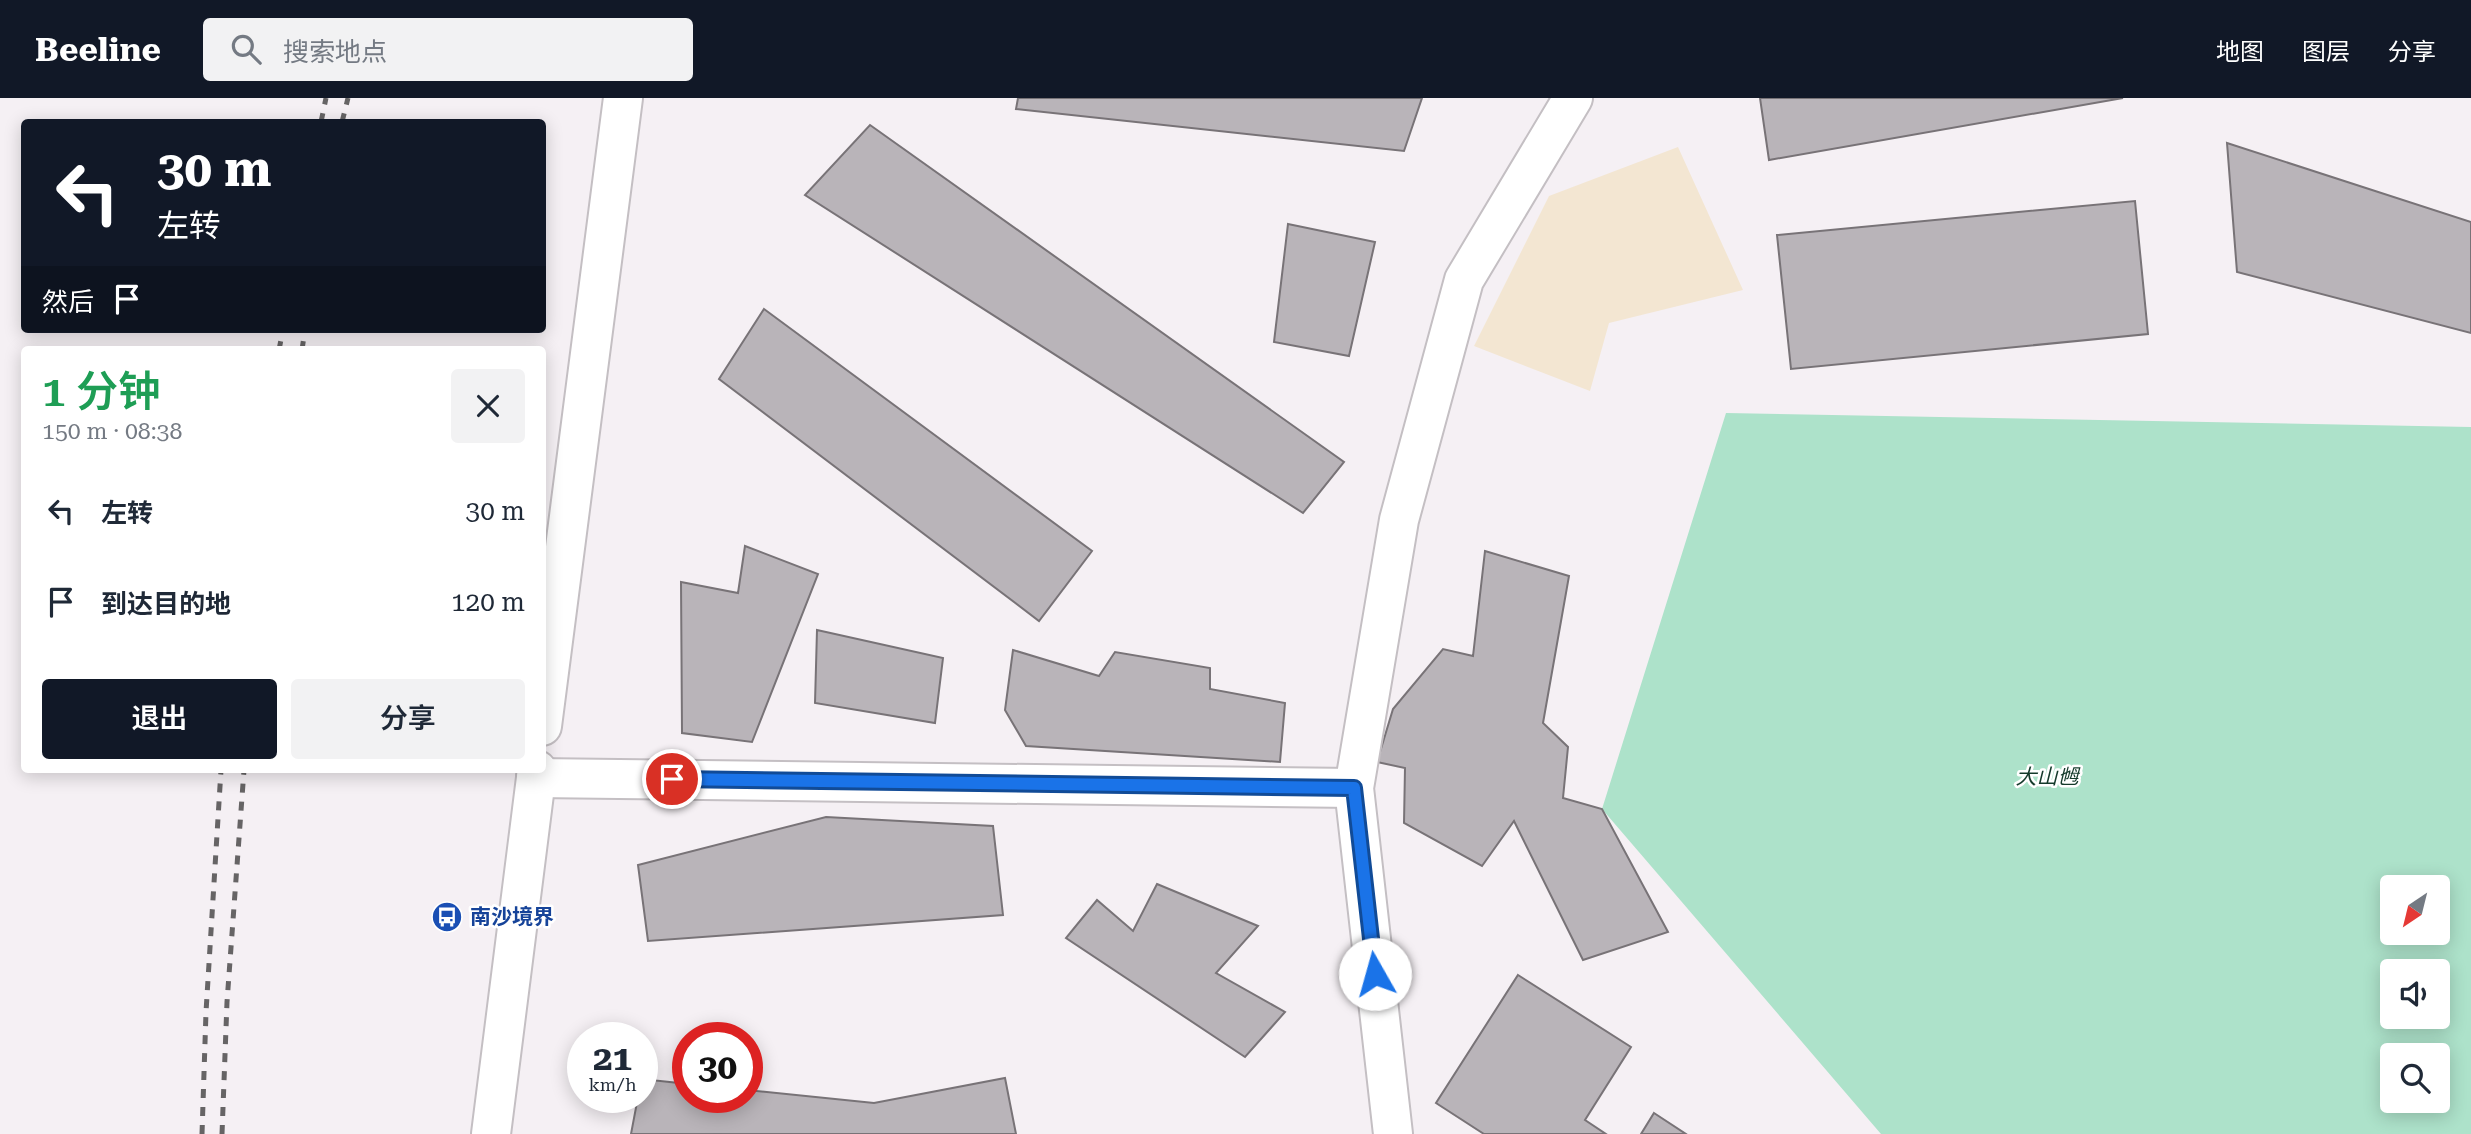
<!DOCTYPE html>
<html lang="zh">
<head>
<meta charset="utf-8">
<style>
  :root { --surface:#fff; --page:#f2f2f3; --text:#1f2937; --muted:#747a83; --accent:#111827 }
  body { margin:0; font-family:"Roboto Serif","Noto Sans SC",serif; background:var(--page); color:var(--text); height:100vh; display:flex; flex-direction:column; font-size:26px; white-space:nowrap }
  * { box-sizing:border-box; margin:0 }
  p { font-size:23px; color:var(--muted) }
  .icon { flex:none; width:38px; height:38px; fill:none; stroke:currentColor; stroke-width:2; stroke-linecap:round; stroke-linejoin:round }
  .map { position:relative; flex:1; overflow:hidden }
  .details { position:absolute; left:21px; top:248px; width:525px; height:427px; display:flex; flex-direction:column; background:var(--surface); border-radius:7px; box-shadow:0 4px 18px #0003 }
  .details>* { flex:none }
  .banner { position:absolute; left:21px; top:21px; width:525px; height:214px; border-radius:7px; box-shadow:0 4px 18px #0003; background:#111827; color:#fff; overflow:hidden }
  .needle { width:46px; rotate:215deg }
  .tools { position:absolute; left:2380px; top:777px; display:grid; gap:14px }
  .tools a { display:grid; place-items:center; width:70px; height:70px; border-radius:7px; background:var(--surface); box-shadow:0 4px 18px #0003; font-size:35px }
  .speed { position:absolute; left:567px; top:924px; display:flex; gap:14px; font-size:35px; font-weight:700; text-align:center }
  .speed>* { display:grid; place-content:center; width:91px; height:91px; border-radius:50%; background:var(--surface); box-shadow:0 4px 18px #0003; line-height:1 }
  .speed small { font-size:18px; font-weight:400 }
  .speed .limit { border:10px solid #d22; background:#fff; color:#111 }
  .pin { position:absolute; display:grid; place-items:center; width:60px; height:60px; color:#fff; margin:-30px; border:4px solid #fff; border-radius:50%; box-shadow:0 2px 7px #0007 }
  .me { position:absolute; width:77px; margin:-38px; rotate:353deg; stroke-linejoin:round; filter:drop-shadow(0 0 5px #0008) }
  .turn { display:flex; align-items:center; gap:24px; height:147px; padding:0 21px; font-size:32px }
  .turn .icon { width:91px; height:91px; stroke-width:2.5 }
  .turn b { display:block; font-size:49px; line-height:60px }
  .then { display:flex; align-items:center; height:66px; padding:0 21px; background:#0003; gap:14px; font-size:26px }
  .round { display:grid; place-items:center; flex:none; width:74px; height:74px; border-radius:7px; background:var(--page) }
  .head { display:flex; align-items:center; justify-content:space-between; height:119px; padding:0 21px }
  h1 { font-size:42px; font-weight:600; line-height:52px; color:#1e9e55 }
  .button { display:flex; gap:14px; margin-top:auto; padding:14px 21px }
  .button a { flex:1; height:80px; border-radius:7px; background:var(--accent); color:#fff; font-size:28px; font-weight:600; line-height:80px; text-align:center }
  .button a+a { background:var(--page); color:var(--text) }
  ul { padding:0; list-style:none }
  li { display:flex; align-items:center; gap:21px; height:91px; padding:0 21px }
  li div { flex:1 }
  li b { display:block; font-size:26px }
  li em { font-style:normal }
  header { display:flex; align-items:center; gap:42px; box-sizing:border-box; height:98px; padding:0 35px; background:var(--accent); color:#fff }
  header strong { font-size:33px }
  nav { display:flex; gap:38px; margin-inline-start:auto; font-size:24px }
  .search { width:490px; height:63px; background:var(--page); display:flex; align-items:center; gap:18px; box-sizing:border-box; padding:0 24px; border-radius:7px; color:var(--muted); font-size:26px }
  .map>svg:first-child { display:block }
  .education { fill:#f3e6d2 }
  .green { fill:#ade2ca; fill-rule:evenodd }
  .building { fill:#b9b4b9; stroke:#787377; stroke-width:2 }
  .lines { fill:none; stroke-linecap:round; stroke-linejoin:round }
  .minor-casing { stroke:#c4bfc3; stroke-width:42 }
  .minor { stroke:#fff; stroke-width:38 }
  .rail { stroke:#666465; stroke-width:5; stroke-dasharray:9 9; stroke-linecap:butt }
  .route-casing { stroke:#114b97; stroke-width:18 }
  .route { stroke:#1a73e8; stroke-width:12 }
  .labels { text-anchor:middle; stroke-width:5; stroke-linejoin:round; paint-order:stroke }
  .park-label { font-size:21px; font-style:italic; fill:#143a2b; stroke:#fff }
  .transit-label { font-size:21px; font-weight:bold; fill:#164399; stroke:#fff; text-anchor:start }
</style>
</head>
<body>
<header>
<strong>Beeline</strong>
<div class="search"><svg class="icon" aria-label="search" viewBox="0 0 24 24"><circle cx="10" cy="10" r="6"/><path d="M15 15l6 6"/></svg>搜索地点</div>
<nav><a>地图</a><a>图层</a><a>分享</a></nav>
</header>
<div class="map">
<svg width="2471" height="1036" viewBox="0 0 2471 1036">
  <rect width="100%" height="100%" fill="#f5f0f4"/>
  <path class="education" d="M 1678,49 L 1743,192 L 1609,225 L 1590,293 L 1474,248 L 1549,98 Z"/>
  <path class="green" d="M 1726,315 L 2471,329 L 2471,1036 L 1881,1036 L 1602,711 ZM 2392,789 L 2438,789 L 2438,835 L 2392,835 ZM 2392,873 L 2438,873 L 2438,919 L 2392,919 ZM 2392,957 L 2438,957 L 2438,1003 L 2392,1003 Z"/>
  <g class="building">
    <path d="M 1018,0 L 1422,0 L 1404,53 L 1016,11 Z"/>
    <path d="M 1760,0 L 2123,0 L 1769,62 Z"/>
    <path d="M 870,27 L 1344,364 L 1303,415 L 805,97 Z"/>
    <path d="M 2227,45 L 2471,124 L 2471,235 L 2237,174 Z"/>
    <path d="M 2135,103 L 2148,236 L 1791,271 L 1777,137 Z"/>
    <path d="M 1288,126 L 1375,144 L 1349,258 L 1274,244 Z"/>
    <path d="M 764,211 L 1092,453 L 1039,523 L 719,281 Z"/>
    <path d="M 745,448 L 818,476 L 752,644 L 682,635 L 681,484 L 738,495 Z"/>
    <path d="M 1485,453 L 1569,478 L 1543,625 L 1568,649 L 1563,700 L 1602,711 L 1668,834 L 1583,862 L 1514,723 L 1482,768 L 1404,725 L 1405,670 L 1377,664 L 1393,611 L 1443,551 L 1473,558 Z"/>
    <path d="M 817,532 L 943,560 L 935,625 L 815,605 Z"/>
    <path d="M 1013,552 L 1099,578 L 1115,554 L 1210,570 L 1210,591 L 1285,605 L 1280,664 L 1026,648 L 1005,612 Z"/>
    <path d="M 826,719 L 993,728 L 1003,817 L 648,843 L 638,767 Z"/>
    <path d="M 1157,786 L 1258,828 L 1216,875 L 1285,914 L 1245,959 L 1066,840 L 1097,802 L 1133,833 Z"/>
    <path d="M 1518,877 L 1631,949 L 1585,1022 L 1606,1036 L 1484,1036 L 1436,1005 Z"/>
    <path d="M 1005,980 L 1016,1036 L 631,1036 L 638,999 L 642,999 L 642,981 L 688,986 L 688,999 L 747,999 L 747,992 L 874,1005 Z"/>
    <path d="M 1654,1015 L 1686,1036 L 1641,1036 Z"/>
  </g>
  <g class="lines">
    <g class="minor-casing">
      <g id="minor">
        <path d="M 542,628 L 623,0"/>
        <path d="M 536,680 L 1354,690"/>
        <path d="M 491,1036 L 537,672"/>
        <path d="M 1393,1036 L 1354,690 L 1399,422 L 1464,182 L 1573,0"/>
      </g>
    </g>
    <use href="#minor" class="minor"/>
    <g class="rail">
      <path d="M 321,24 L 326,0"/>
      <path d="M 342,24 L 348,0"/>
      <path d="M 279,252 L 283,231"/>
      <path d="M 302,252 L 305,231"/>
      <path d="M 202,1036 L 206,914 L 221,672"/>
      <path d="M 222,1036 L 227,904 L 244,672"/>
    </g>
  </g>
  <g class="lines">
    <g class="route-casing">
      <path id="route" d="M 672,681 L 1354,690 L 1375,876"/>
    </g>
    <use href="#route" class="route"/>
  </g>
  <defs>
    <g id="bus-disc" transform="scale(1.575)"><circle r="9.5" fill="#1a4fb4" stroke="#fff"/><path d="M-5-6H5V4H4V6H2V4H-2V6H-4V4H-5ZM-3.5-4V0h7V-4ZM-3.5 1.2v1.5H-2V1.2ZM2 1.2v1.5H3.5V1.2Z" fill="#fff"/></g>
  </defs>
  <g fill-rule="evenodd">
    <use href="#bus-disc" x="447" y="819"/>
  </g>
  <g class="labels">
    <g class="park-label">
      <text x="2047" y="686">大山乸</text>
    </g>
    <g class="transit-label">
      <text x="470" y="826">南沙境界</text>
    </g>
  </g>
</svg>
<div class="tools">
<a><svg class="needle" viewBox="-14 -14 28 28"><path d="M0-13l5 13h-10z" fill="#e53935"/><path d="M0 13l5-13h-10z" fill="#747a83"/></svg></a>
<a><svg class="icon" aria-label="sound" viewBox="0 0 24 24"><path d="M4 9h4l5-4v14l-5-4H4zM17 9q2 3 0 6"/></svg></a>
<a><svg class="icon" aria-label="search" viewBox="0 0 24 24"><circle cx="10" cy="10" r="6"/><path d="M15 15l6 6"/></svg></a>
</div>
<div class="speed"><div>21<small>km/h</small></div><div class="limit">30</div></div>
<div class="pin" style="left:672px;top:681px;background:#d93025"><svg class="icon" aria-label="arrive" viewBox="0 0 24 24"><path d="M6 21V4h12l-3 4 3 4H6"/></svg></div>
<svg class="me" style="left:1375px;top:876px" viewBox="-20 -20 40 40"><circle r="19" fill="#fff"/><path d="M0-13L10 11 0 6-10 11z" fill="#1a73e8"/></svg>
<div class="banner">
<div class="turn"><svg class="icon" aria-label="left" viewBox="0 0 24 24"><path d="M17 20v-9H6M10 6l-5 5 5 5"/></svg><div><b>30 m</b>左转</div></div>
<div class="then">然后<svg class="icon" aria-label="arrive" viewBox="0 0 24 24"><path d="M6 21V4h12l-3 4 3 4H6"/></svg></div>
</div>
<section class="details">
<div class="head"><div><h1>1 分钟</h1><p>150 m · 08:38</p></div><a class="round"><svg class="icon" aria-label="close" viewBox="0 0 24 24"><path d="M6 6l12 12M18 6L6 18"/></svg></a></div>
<ul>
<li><svg class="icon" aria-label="left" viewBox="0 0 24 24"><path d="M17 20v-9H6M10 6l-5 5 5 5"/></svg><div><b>左转</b></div><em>30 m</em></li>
<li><svg class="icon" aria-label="arrive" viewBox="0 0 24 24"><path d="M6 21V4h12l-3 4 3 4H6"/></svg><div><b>到达目的地</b></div><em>120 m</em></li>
</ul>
<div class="button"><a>退出</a><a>分享</a></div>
</section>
</div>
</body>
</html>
